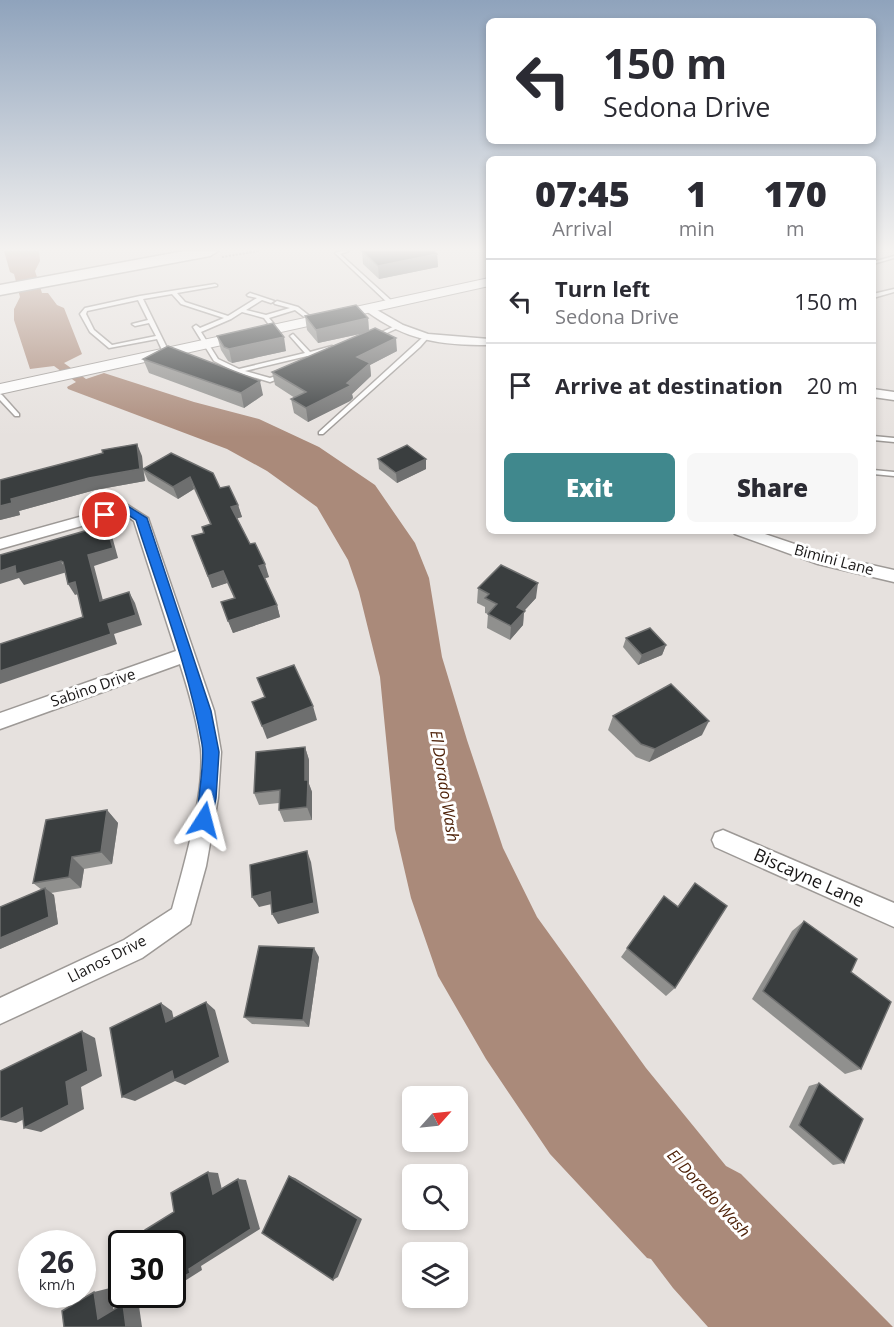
<!DOCTYPE html>
<html lang="en">
<head>
<meta charset="utf-8">
<style>
  :root { --surface:#fff; --page:#f7f7f7; --text:#2b2b33; --muted:#7c7c81; --line:#e1e1e2; --accent:#40888d }
  body { margin:0; font-family:"Open Sans",sans-serif; background:var(--page); color:var(--text); height:100vh; display:flex; flex-direction:column; font-size:22px; white-space:nowrap }
  * { box-sizing:border-box; margin:0 }
  p { font-size:20px; color:var(--muted) }
  .icon { flex:none; width:33px; height:33px; fill:none; stroke:currentColor; stroke-width:2; stroke-linecap:round; stroke-linejoin:round }
  .map { position:relative; flex:1; overflow:hidden }
  .sheet { position:absolute; left:486px; top:156px; width:390px; height:378px; display:flex; flex-direction:column; background:var(--surface); border-radius:9px; box-shadow:0 3px 9px #0003 }
  .sheet>* { flex:none }
  .banner { position:absolute; left:486px; top:18px; width:390px; height:126px; border-radius:9px; box-shadow:0 3px 9px #0003; background:#fff; color:var(--text); overflow:hidden }
  .needle { width:39px; rotate:63deg }
  .controls { position:absolute; left:402px; top:1086px; display:grid; gap:12px }
  .controls a { display:grid; place-items:center; width:66px; height:66px; border-radius:9px; background:var(--surface); box-shadow:0 3px 9px #0003; font-size:30px }
  .speed { position:absolute; left:18px; top:1230px; display:flex; gap:12px; font-size:30px; font-weight:700; text-align:center }
  .speed>* { display:grid; place-content:center; width:78px; height:78px; border-radius:50%; background:var(--surface); box-shadow:0 3px 9px #0003; line-height:1 }
  .speed small { font-size:15px; font-weight:400 }
  .speed .limit { border:3px solid #111; border-radius:9px; background:#fff; color:#111 }
  .pin { position:absolute; display:grid; place-items:center; width:51px; height:51px; color:#fff; margin:-26px; border:3px solid #fff; border-radius:50%; box-shadow:0 2px 6px #0007 }
  .me { position:absolute; width:66px; margin:-33px; rotate:9deg; stroke-linejoin:round; filter:drop-shadow(0 0 4px #0008) }
  .turn { display:flex; align-items:center; gap:21px; height:126px; padding:0 18px; font-size:27px }
  .turn .icon { width:78px; height:78px; stroke-width:2.5 }
  .turn b { display:block; font-size:42px; line-height:51px }
  .eta { display:flex; justify-content:space-evenly; align-items:center; height:102px; text-align:center }
  .eta b { font-size:36px; font-weight:800; line-height:42px }
  .primary-button { display:flex; gap:12px; margin-top:auto; padding:12px 18px }
  .primary-button a { flex:1; height:69px; border-radius:9px; background:var(--accent); color:#fff; font-size:24px; font-weight:800; line-height:69px; text-align:center }
  .primary-button a+a { background:var(--page); color:var(--text) }
  ul { padding:0; list-style:none }
  li { display:flex; align-items:center; gap:18px; height:84px; padding:0 18px; border-top:2px solid var(--line) }
  li div { flex:1 }
  li b { display:block; font-size:22px }
  li em { font-style:normal }
  .map>svg:first-child { display:block }
  .water { fill:#aa8a7a }
  .lines { fill:none; stroke-linecap:round; stroke-linejoin:round }
  .lane-casing { stroke:#9d9996; stroke-width:3 }
  .street-casing { stroke:#9d9996; stroke-width:3 }
  .secondary-casing { stroke:#9d9996; stroke-width:2 }
  .highway-casing { stroke:#9d9996; stroke-width:3 }
  .path { stroke:#938f8e; stroke-width:2; stroke-dasharray:2 1.5; stroke-linecap:butt }
  .lane { fill:#fff; fill-rule:evenodd }
  .street { fill:#fff; fill-rule:evenodd }
  .secondary { fill:#fff; fill-rule:evenodd }
  .highway { fill:#fff; fill-rule:evenodd }
  .wall { fill:#90908e }
  .shaded-wall { fill:#6e6f6f }
  .building { fill:#3a3e3f; stroke:#6e6f6f; stroke-width:1.5 }
  .route { fill:#1a73e8; stroke:#114b97; stroke-width:1.5 }
  .labels { text-anchor:middle; stroke-width:6; stroke-linejoin:round; paint-order:stroke }
  .street-label { font-size:15px; fill:#191717; stroke:#fff }
  .water-label { font-size:16px; font-style:italic; fill:#4d2007; stroke:#fff }
  .near-street-label { font-size:18px; fill:#191717; stroke:#fff }
</style>
</head>
<body>
<div class="map">
<svg width="894" height="1327" viewBox="0 0 894 1327">
  <rect width="100%" height="100%" fill="#e6e1de"/>
  <path class="water" d="M 4,251 L 39,251 L 40,261 L 35,271 L 42,293 L 48,293 L 57,305 L 64,308 L 82,354 L 64,363 L 86,379 L 104,373 L 194,402 L 259,419 L 319,447 L 375,485 L 415,543 L 429,578 L 442,657 L 467,740 L 503,848 L 537,917 L 646,1068 L 726,1166 L 741,1174 L 893,1327 L 708,1327 L 673,1288 L 651,1259 L 647,1258 L 550,1154 L 486,1059 L 438,976 L 411,898 L 395,829 L 380,677 L 359,592 L 348,560 L 317,507 L 267,471 L 227,449 L 68,389 L 67,387 L 76,382 L 54,366 L 30,369 L 14,320 L 14,309 L 20,297 L 14,274 L 10,272 Z"/>
  <g class="lines">
    <g class="lane-casing">
      <g id="lane">
        <path d="M 341,251 L 349,251 L 340,254 L 394,303 L 394,305 L 390,305 L 335,253 Z"/>
        <path d="M 894,256 L 894,258 L 873,264 L 873,262 Z"/>
        <path d="M 215,284 L 217,285 L 217,286 L 177,293 L 185,302 L 228,316 L 257,298 L 248,296 L 247,295 L 250,293 L 274,301 L 271,303 L 262,300 L 246,310 L 266,315 L 290,308 L 275,304 L 274,303 L 277,301 L 298,307 L 316,321 L 311,322 L 295,310 L 269,318 L 278,329 L 275,331 L 273,330 L 264,318 L 242,312 L 231,319 L 201,332 L 218,359 L 239,369 L 305,353 L 290,336 L 293,334 L 310,352 L 332,346 L 335,348 L 312,355 L 314,357 L 313,358 L 309,358 L 307,356 L 245,371 L 270,378 L 285,373 L 288,375 L 270,382 L 236,372 L 214,361 L 193,327 L 196,325 L 200,328 L 224,318 L 181,304 L 172,294 L 143,299 L 169,352 L 166,354 L 163,352 L 157,339 L 109,348 L 90,332 L 80,314 L 85,308 L 140,296 ZM 138,300 L 148,320 L 132,324 L 135,326 L 149,323 L 156,336 L 112,345 L 94,330 L 86,314 L 87,311 Z"/>
        <path d="M 894,289 L 894,292 L 873,298 L 873,294 Z"/>
        <path d="M 395,326 L 400,327 L 376,338 L 371,337 Z"/>
        <path d="M 422,338 L 427,339 L 420,347 L 323,434 L 319,434 L 319,432 Z"/>
        <path d="M 0,394 L 2,395 L 19,414 L 19,416 L 15,416 L 0,400 Z"/>
        <path d="M 873,436 L 894,438 L 894,442 L 873,440 Z"/>
        <path d="M 873,470 L 894,472 L 894,476 L 873,474 Z"/>
      </g>
    </g>
    <g class="street-casing">
      <g id="street">
        <path d="M 370,306 L 403,325 L 428,334 L 489,339 L 489,345 C 440,345 407,341 366,311 L 365,309 Z"/>
        <path d="M 873,389 L 894,392 L 894,400 L 873,397 Z"/>
        <path d="M 126,504 L 148,518 L 214,711 L 221,752 L 218,798 L 206,866 L 190,924 L 142,958 L 0,1024 L 0,998 L 124,940 L 172,909 C 184,866 205,793 201,749 C 197,720 189,692 180,664 L 0,729 L 0,713 L 176,651 L 134,521 L 124,514 L 0,549 L 0,539 Z"/>
        <path d="M 732,531 L 756,531 L 827,555 L 894,570 L 894,582 L 818,564 L 735,534 Z"/>
        <path d="M 723,830 L 894,903 L 894,927 L 715,847 L 712,840 L 715,833 Z"/>
      </g>
    </g>
    <g class="secondary-casing">
      <path id="secondary" d="M 489,278 L 489,286 L 0,394 L 0,384 Z"/>
    </g>
    <g class="highway-casing">
      <path id="highway" d="M 184,251 L 218,251 L 210,256 L 0,295 L 0,285 Z"/>
    </g>
    <path class="path" d="M 222,257 L 259,251"/>
    <use href="#lane" class="lane"/>
    <use href="#street" class="street"/>
    <use href="#secondary" class="secondary"/>
    <use href="#highway" class="highway"/>
  </g>
  <g class="wall">
    <path d="M 362,251 L 437,254 L 438,267 L 379,279 L 363,264 Z"/>
    <path d="M 305,316 L 368,318 L 369,331 L 397,351 L 370,365 L 371,376 L 352,394 L 353,398 L 350,401 L 308,422 L 294,413 L 291,399 L 295,398 L 275,385 L 272,372 L 364,333 L 318,343 L 307,330 Z"/>
    <path d="M 217,336 L 286,351 L 232,363 L 228,361 L 221,350 Z"/>
    <path d="M 143,359 L 263,395 L 244,408 L 149,373 Z"/>
    <path d="M 142,456 L 143,468 L 220,488 L 238,505 L 242,517 L 237,518 L 250,544 L 269,577 L 265,578 L 277,605 L 280,617 L 233,633 L 221,602 L 234,598 L 227,583 L 212,588 L 192,536 L 204,533 L 210,524 L 194,489 L 178,499 L 148,481 L 144,472 L 145,481 L 95,490 L 19,511 L 20,515 L 0,520 L 0,480 Z"/>
    <path d="M 378,459 L 426,459 L 426,469 L 397,483 L 379,469 Z"/>
    <path d="M 478,588 L 536,598 L 524,611 L 523,625 L 510,640 L 487,628 L 488,614 L 485,613 L 485,607 L 477,603 Z"/>
    <path d="M 626,638 L 666,645 L 662,655 L 638,665 L 623,647 Z"/>
    <path d="M 613,716 L 702,735 L 649,762 L 636,757 L 608,730 Z"/>
    <path d="M 305,747 L 309,760 L 309,784 L 312,792 L 312,820 L 284,822 L 279,810 L 279,803 L 259,805 L 254,793 Z"/>
    <path d="M 107,810 L 118,823 L 112,864 L 84,869 L 81,888 L 51,893 L 54,895 L 58,924 L 0,949 L 0,907 L 42,890 L 33,883 Z"/>
    <path d="M 695,883 L 675,988 L 666,996 L 621,957 L 664,896 L 678,906 Z"/>
    <path d="M 804,921 L 861,1069 L 845,1074 L 752,999 L 792,931 Z"/>
    <path d="M 319,957 L 309,1027 L 252,1024 L 244,1017 Z"/>
    <path d="M 819,1083 L 844,1163 L 833,1165 L 789,1127 L 809,1086 Z"/>
  </g>
  <g class="shaded-wall">
    <path d="M 437,254 L 438,267 L 379,279 L 378,266 Z"/>
    <path d="M 368,318 L 369,332 L 318,343 L 316,330 Z"/>
    <path d="M 284,337 L 286,351 L 232,363 L 229,349 Z"/>
    <path d="M 396,338 L 397,351 L 370,365 L 371,376 L 352,394 L 353,398 L 350,401 L 308,422 L 306,408 L 347,383 L 357,357 Z"/>
    <path d="M 260,381 L 263,395 L 244,408 L 241,393 Z"/>
    <path d="M 137,444 L 142,456 L 143,469 L 145,481 L 95,490 L 19,511 L 20,515 L 0,520 L 0,506 L 11,499 Z"/>
    <path d="M 426,459 L 426,469 L 397,483 L 396,473 Z"/>
    <path d="M 190,477 L 194,489 L 178,499 L 173,487 Z"/>
    <path d="M 238,505 L 242,517 L 235,519 L 231,507 Z"/>
    <path d="M 106,525 L 112,536 L 118,558 L 94,566 L 106,612 L 100,601 L 88,555 Z"/>
    <path d="M 61,561 L 67,572 L 24,585 L 19,578 L 0,584 L 0,571 L 15,566 Z"/>
    <path d="M 265,564 L 269,577 L 263,579 L 259,566 Z"/>
    <path d="M 223,571 L 227,583 L 212,588 L 208,576 Z"/>
    <path d="M 75,582 L 81,593 L 75,595 L 68,584 Z"/>
    <path d="M 538,583 L 536,598 L 524,611 L 523,625 L 510,640 L 511,626 L 517,607 Z"/>
    <path d="M 129,592 L 135,603 L 142,625 L 114,634 L 117,644 L 0,684 L 0,671 L 108,624 Z"/>
    <path d="M 277,605 L 280,617 L 233,633 L 228,621 Z"/>
    <path d="M 666,645 L 662,655 L 638,665 L 642,655 Z"/>
    <path d="M 313,706 L 317,720 L 267,739 L 262,726 Z"/>
    <path d="M 709,721 L 702,735 L 649,762 L 655,749 Z"/>
    <path d="M 305,747 L 309,760 L 309,784 L 312,792 L 312,820 L 307,807 L 305,780 Z"/>
    <path d="M 107,810 L 118,823 L 112,864 L 101,852 Z"/>
    <path d="M 307,851 L 311,862 L 319,913 L 278,924 L 272,914 Z"/>
    <path d="M 72,857 L 84,869 L 81,888 L 69,877 Z"/>
    <path d="M 45,888 L 54,895 L 58,924 L 0,949 L 0,938 Z"/>
    <path d="M 270,892 L 276,903 L 259,907 L 252,897 Z"/>
    <path d="M 314,948 L 319,957 L 309,1027 L 303,1020 Z"/>
    <path d="M 206,1002 L 215,1010 L 229,1062 L 185,1085 L 175,1081 L 135,1101 L 122,1097 Z"/>
    <path d="M 161,1003 L 172,1011 L 176,1029 L 166,1022 Z"/>
    <path d="M 82,1031 L 95,1038 L 102,1076 L 81,1087 L 84,1109 L 41,1132 L 24,1128 L 66,1082 Z"/>
    <path d="M 22,1108 L 39,1112 L 16,1123 L 0,1120 L 0,1119 Z"/>
    <path d="M 208,1172 L 218,1173 L 223,1194 L 213,1194 Z"/>
    <path d="M 289,1176 L 295,1178 L 362,1219 L 338,1277 L 333,1280 Z"/>
    <path d="M 238,1179 L 246,1180 L 260,1229 L 201,1266 L 202,1270 L 172,1289 L 172,1284 L 189,1269 Z"/>
    <path d="M 110,1288 L 114,1314 L 98,1319 L 94,1292 Z"/>
    <path d="M 138,1299 L 142,1327 L 126,1327 L 123,1304 Z"/>
  </g>
  <g class="building">
    <path d="M 362,251 L 434,251 L 437,254 L 378,266 Z"/>
    <path d="M 356,305 L 368,318 L 316,330 L 305,316 Z"/>
    <path d="M 273,323 L 284,337 L 229,349 L 224,347 L 217,336 Z"/>
    <path d="M 375,328 L 396,338 L 357,357 L 370,363 L 347,383 L 351,385 L 348,387 L 306,408 L 291,399 L 306,392 L 272,372 Z"/>
    <path d="M 168,346 L 260,381 L 241,393 L 143,359 Z"/>
    <path d="M 137,444 L 140,469 L 89,478 L 11,499 L 12,503 L 0,506 L 0,480 L 103,453 L 102,450 Z"/>
    <path d="M 407,445 L 426,459 L 396,473 L 378,459 Z"/>
    <path d="M 171,453 L 213,473 L 220,488 L 229,486 L 238,505 L 231,507 L 250,544 L 255,543 L 265,564 L 259,566 L 277,605 L 228,621 L 221,602 L 235,598 L 223,571 L 208,576 L 192,536 L 204,533 L 202,527 L 211,524 L 190,477 L 173,487 L 143,469 Z"/>
    <path d="M 106,525 L 113,548 L 88,555 L 100,601 L 129,592 L 136,615 L 108,624 L 111,634 L 0,671 L 0,644 L 83,617 L 75,582 L 68,584 L 63,562 L 61,561 L 16,574 L 15,566 L 0,571 L 0,555 Z"/>
    <path d="M 501,565 L 538,583 L 517,607 L 525,611 L 511,626 L 488,614 L 497,604 L 485,598 L 489,594 L 478,588 Z"/>
    <path d="M 650,628 L 666,645 L 642,655 L 626,638 Z"/>
    <path d="M 294,665 L 313,706 L 262,726 L 252,702 L 265,697 L 257,678 Z"/>
    <path d="M 671,684 L 709,721 L 655,749 L 641,744 L 613,716 Z"/>
    <path d="M 305,747 L 305,780 L 308,780 L 307,807 L 279,810 L 280,790 L 254,793 L 256,752 Z"/>
    <path d="M 107,810 L 101,852 L 72,857 L 69,877 L 33,883 L 46,820 Z"/>
    <path d="M 307,851 L 314,903 L 272,914 L 270,892 L 252,897 L 250,865 Z"/>
    <path d="M 695,883 L 727,906 L 675,988 L 627,948 L 664,896 L 678,907 Z"/>
    <path d="M 45,888 L 49,917 L 0,938 L 0,907 Z"/>
    <path d="M 804,921 L 857,959 L 851,972 L 891,1002 L 861,1069 L 763,991 Z"/>
    <path d="M 259,946 L 314,948 L 303,1020 L 244,1017 Z"/>
    <path d="M 206,1002 L 220,1057 L 174,1080 L 172,1071 L 122,1097 L 110,1028 L 161,1003 L 166,1022 Z"/>
    <path d="M 82,1031 L 88,1071 L 66,1082 L 69,1105 L 24,1128 L 22,1108 L 0,1119 L 0,1071 Z"/>
    <path d="M 819,1083 L 863,1119 L 844,1163 L 799,1125 Z"/>
    <path d="M 208,1172 L 213,1194 L 238,1179 L 251,1229 L 189,1269 L 190,1273 L 172,1284 L 172,1244 L 147,1244 L 145,1230 L 174,1212 L 171,1193 Z"/>
    <path d="M 289,1176 L 358,1219 L 333,1280 L 262,1233 Z"/>
    <path d="M 94,1292 L 98,1319 L 123,1304 L 126,1327 L 64,1327 L 62,1311 Z"/>
  </g>
  <linearGradient id="sky" x2="0" y2="1"><stop stop-color="#8fa3bc"/><stop offset="0.57" stop-color="#f4f2f0"/><stop offset="1" stop-color="#f4f2f0" stop-opacity="0"/></linearGradient>
  <rect width="894" height="437" fill="url(#sky)"/>
  <path class="route" d="M 126,505 L 147,518 L 211,711 L 219,752 L 216,798 L 210,826 L 204,828 L 198,826 C 194,815 206,764 202,744 C 189,668 159,593 136,520 L 125,513 L 105,518 L 100,515 L 101,512 Z"/>
  <g class="labels">
    <g class="street-label">
      <text transform="translate(834 560) rotate(15)" y="5">Bimini Lane</text>
      <text transform="translate(93 688) rotate(-19)" y="5">Sabino Drive</text>
      <text transform="translate(107 959) rotate(-27)" y="5">Llanos Drive</text>
    </g>
    <g class="water-label">
      <text transform="translate(445 786) rotate(81)" y="6">El Dorado Wash</text>
      <text transform="translate(709 1193) rotate(47)" y="6">El Dorado Wash</text>
    </g>
    <g class="near-street-label">
      <text transform="translate(809 878) rotate(24)" y="6">Biscayne Lane</text>
    </g>
  </g>
</svg>
<div class="controls">
<a><svg class="needle" viewBox="-14 -14 28 28"><path d="M0-13l5 13h-10z" fill="#e53935"/><path d="M0 13l5-13h-10z" fill="#7c7c81"/></svg></a>
<a><svg class="icon" aria-label="search" viewBox="0 0 24 24"><circle cx="10" cy="10" r="6"/><path d="M15 15l6 6"/></svg></a>
<a><svg class="icon" aria-label="layers" viewBox="0 0 24 24"><path d="M12 4l9 5-9 5-9-5zM3 14l9 5 9-5"/></svg></a>
</div>
<div class="speed"><div>26<small>km/h</small></div><div class="limit">30</div></div>
<div class="pin" style="left:105px;top:515px;background:#d93025"><svg class="icon" aria-label="arrive" viewBox="0 0 24 24"><path d="M6 21V4h12l-3 4 3 4H6"/></svg></div>
<svg class="me" style="left:204px;top:820px" viewBox="-20 -20 40 40"><path d="M0-17L14 15 0 8-14 15z" fill="#1a73e8" stroke="#fff" stroke-width="4"/></svg>
<div class="banner">
<div class="turn"><svg class="icon" aria-label="left" viewBox="0 0 24 24"><path d="M17 20v-9H6M10 6l-5 5 5 5"/></svg><div><b>150 m</b>Sedona Drive</div></div>
</div>
<section class="sheet">
<div class="eta">
<div><b>07:45</b><p>Arrival</p></div>
<div><b>1</b><p>min</p></div>
<div><b>170</b><p>m</p></div>
</div>
<ul>
<li><svg class="icon" aria-label="left" viewBox="0 0 24 24"><path d="M17 20v-9H6M10 6l-5 5 5 5"/></svg><div><b>Turn left</b><p>Sedona Drive</p></div><em>150 m</em></li>
<li><svg class="icon" aria-label="arrive" viewBox="0 0 24 24"><path d="M6 21V4h12l-3 4 3 4H6"/></svg><div><b>Arrive at destination</b></div><em>20 m</em></li>
</ul>
<div class="primary-button"><a>Exit</a><a>Share</a></div>
</section>
</div>
</body>
</html>
